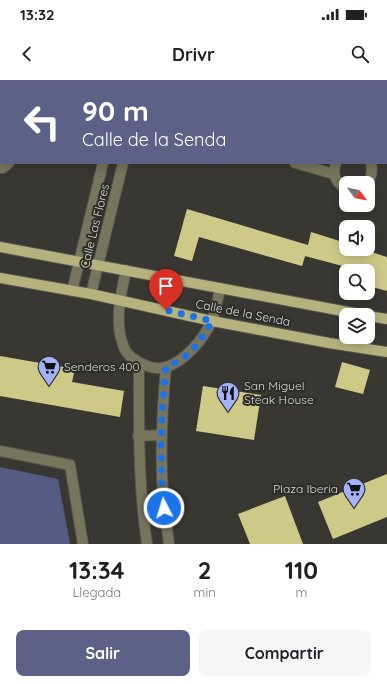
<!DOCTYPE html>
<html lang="es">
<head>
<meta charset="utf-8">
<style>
  :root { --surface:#fff; --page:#f6f6f6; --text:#202124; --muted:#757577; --accent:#5b6285 }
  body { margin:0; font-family:Quicksand,sans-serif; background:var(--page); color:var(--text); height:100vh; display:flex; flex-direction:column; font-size:15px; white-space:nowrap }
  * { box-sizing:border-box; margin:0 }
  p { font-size:13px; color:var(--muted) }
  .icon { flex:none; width:22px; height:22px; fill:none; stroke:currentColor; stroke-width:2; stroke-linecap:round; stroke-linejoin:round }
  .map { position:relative; height:464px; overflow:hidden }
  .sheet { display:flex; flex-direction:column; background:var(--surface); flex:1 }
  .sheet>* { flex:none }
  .top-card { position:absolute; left:0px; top:0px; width:387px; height:84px; box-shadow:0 2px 10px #0003; background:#5b6285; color:#fff; overflow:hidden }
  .needle { width:26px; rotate:122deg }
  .controls { position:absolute; left:339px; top:96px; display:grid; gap:8px }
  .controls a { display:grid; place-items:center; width:36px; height:36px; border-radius:8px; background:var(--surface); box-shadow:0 2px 10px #0003; font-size:20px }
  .pin { position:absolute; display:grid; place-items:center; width:34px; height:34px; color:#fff; margin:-41px -17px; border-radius:50% 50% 50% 0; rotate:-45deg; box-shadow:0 0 4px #0007 }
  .pin .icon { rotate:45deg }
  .me { position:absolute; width:44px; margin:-22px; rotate:355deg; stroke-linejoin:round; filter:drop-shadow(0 0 3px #0008) }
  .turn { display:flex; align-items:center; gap:14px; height:84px; padding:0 16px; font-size:18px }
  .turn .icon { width:52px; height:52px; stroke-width:2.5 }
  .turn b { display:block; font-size:28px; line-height:34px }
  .eta { display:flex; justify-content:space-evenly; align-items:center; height:68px; text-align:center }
  .eta b { font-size:24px; font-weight:700; line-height:28px }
  .action { display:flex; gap:8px; margin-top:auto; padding:8px 16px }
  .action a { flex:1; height:46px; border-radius:8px; background:var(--accent); color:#fff; font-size:16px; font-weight:700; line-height:46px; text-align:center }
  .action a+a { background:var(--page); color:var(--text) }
  .status { display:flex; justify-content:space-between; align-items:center; height:28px; padding:0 20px; background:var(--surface); direction:ltr }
  .status svg { height:11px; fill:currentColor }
  header { display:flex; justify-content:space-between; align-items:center; height:52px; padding:0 16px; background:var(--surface); font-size:18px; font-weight:700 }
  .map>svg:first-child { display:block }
  .green { fill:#555c84 }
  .building { fill:#cfc988 }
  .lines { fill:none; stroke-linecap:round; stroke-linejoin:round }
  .minor-casing { stroke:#55544f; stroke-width:12 }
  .major-casing { stroke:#55544f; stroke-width:12 }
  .minor { stroke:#77755b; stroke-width:10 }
  .major { stroke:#b6b27d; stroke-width:10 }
  .route { stroke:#1a73e8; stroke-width:7; stroke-dasharray:0 12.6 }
  .labels { text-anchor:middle; stroke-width:4; stroke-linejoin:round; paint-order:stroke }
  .street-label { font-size:12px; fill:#d8d8d5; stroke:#2d2d28 }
  .poi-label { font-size:12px; fill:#d8d8d5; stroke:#2d2d28; text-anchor:start }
</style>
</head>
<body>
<div class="status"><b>13:32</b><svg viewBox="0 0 49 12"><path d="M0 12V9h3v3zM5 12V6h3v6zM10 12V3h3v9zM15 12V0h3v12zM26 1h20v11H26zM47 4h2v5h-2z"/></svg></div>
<header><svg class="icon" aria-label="back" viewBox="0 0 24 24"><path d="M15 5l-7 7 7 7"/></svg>Drivr<svg class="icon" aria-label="search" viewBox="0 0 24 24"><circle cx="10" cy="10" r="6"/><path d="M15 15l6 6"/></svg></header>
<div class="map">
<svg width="387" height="464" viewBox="0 0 387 464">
  <rect width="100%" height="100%" fill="#383732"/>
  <path class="green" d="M 0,387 L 58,399 L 70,464 L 0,464 Z"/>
  <g class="building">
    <path d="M 187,129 L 308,165 L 311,152 L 346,163 L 346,169 L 362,169 L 387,177 L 387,211 L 368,206 L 368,191 L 361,191 L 305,176 L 307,170 L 302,186 L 199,157 L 192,181 L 174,176 Z"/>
    <path d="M 0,276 L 75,289 L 72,302 L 124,311 L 120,337 L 0,316 Z"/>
    <path d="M 342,282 L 370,290 L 363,314 L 335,307 Z"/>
    <path d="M 203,306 L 261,315 L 254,360 L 196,351 Z"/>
    <path d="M 387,394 L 387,437 L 333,459 L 318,422 Z"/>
    <path d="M 285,416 L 303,464 L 250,464 L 238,434 Z"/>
  </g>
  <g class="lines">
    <g class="minor-casing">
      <g id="minor">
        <path d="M 122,1 L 123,0"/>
        <path d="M 143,1 L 143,0"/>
        <path d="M 263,1 L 263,0"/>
        <path d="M 386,15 L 387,12"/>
        <path d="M 0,59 L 1,59"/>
        <path d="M 295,83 L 334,94"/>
        <path d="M 336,83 C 332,93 335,103 346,108"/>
        <path d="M 0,88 L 3,88 L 9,83"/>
        <path d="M 367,103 C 372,97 373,91 371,83"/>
        <path d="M 126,190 C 121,214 114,241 123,265 C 126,275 136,282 145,285 C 151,288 159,289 166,287 C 184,282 205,258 212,240 C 216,230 218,218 220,208"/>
        <path d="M 72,211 L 103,83"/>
        <path d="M 91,214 L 123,83"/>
        <path d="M 139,283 C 139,344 138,404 147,464"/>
        <path d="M 166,287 C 162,330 160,372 163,415 C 164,432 167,448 169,464"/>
        <path d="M 138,356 L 161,355"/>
        <path d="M 0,371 L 70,385 L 83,464"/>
      </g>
    </g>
    <g class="major-casing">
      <g id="major">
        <path d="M 0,167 C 122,189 243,213 364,235"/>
        <path d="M 0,198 L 91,214 L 212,241 L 329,263 L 387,272"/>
        <path d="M 368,236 L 387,239"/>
      </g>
    </g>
    <use href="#minor" class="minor"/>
    <use href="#major" class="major"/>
  </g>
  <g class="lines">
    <path class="route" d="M 164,428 C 159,381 161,334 166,287 C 171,284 178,282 183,278 C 196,268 204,255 212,241 L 166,230"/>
  </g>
  <defs>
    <g id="supermarket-pin" transform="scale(1.15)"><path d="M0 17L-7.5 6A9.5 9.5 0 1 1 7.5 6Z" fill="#a4b2fc" stroke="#2d2d28"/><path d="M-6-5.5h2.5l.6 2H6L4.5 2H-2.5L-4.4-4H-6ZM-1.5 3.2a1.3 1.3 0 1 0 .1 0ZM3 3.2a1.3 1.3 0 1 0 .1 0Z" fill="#111"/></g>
    <g id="restaurant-pin" transform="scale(1.15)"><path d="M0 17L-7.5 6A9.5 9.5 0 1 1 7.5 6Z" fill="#a4b2fc" stroke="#2d2d28"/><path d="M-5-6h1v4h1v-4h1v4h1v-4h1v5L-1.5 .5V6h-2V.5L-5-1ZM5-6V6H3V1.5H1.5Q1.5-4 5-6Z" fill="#111"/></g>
  </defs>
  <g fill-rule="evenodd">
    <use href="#supermarket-pin" x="49" y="287"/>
    <use href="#restaurant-pin" x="228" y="313"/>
    <use href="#supermarket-pin" x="354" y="409"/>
  </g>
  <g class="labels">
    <g class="street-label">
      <text transform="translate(95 146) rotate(-76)" y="4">Calle Las Flores</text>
      <text transform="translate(243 233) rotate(11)" y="4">Calle de la Senda</text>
    </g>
    <g class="poi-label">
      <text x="64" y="291">Senderos 400</text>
      <text x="244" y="310">San Miguel<tspan x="244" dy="14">Steak House</tspan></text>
      <text x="338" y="413" text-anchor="end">Plaza Iberia</text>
    </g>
  </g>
</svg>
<div class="controls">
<a><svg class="needle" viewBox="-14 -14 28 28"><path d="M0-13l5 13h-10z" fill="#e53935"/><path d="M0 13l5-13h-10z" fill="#757577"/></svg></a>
<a><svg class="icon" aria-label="sound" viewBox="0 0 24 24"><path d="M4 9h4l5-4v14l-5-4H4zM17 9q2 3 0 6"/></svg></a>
<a><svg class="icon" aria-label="search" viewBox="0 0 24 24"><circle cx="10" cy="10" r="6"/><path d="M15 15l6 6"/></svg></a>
<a><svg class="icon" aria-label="layers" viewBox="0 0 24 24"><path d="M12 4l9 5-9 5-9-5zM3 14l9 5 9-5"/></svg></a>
</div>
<div class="pin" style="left:166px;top:230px;background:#d93025"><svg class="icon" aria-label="arrive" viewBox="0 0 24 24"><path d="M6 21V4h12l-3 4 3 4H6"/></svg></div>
<svg class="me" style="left:164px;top:428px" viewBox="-20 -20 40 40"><circle r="17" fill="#1a73e8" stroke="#fff" stroke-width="3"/><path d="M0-11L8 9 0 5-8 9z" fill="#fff"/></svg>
<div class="top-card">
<div class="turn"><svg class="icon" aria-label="left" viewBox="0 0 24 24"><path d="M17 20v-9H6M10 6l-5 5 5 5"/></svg><div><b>90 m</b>Calle de la Senda</div></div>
</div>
</div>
<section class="sheet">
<div class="eta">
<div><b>13:34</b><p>Llegada</p></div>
<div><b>2</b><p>min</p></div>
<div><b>110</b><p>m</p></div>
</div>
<div class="action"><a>Salir</a><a>Compartir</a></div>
</section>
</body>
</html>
